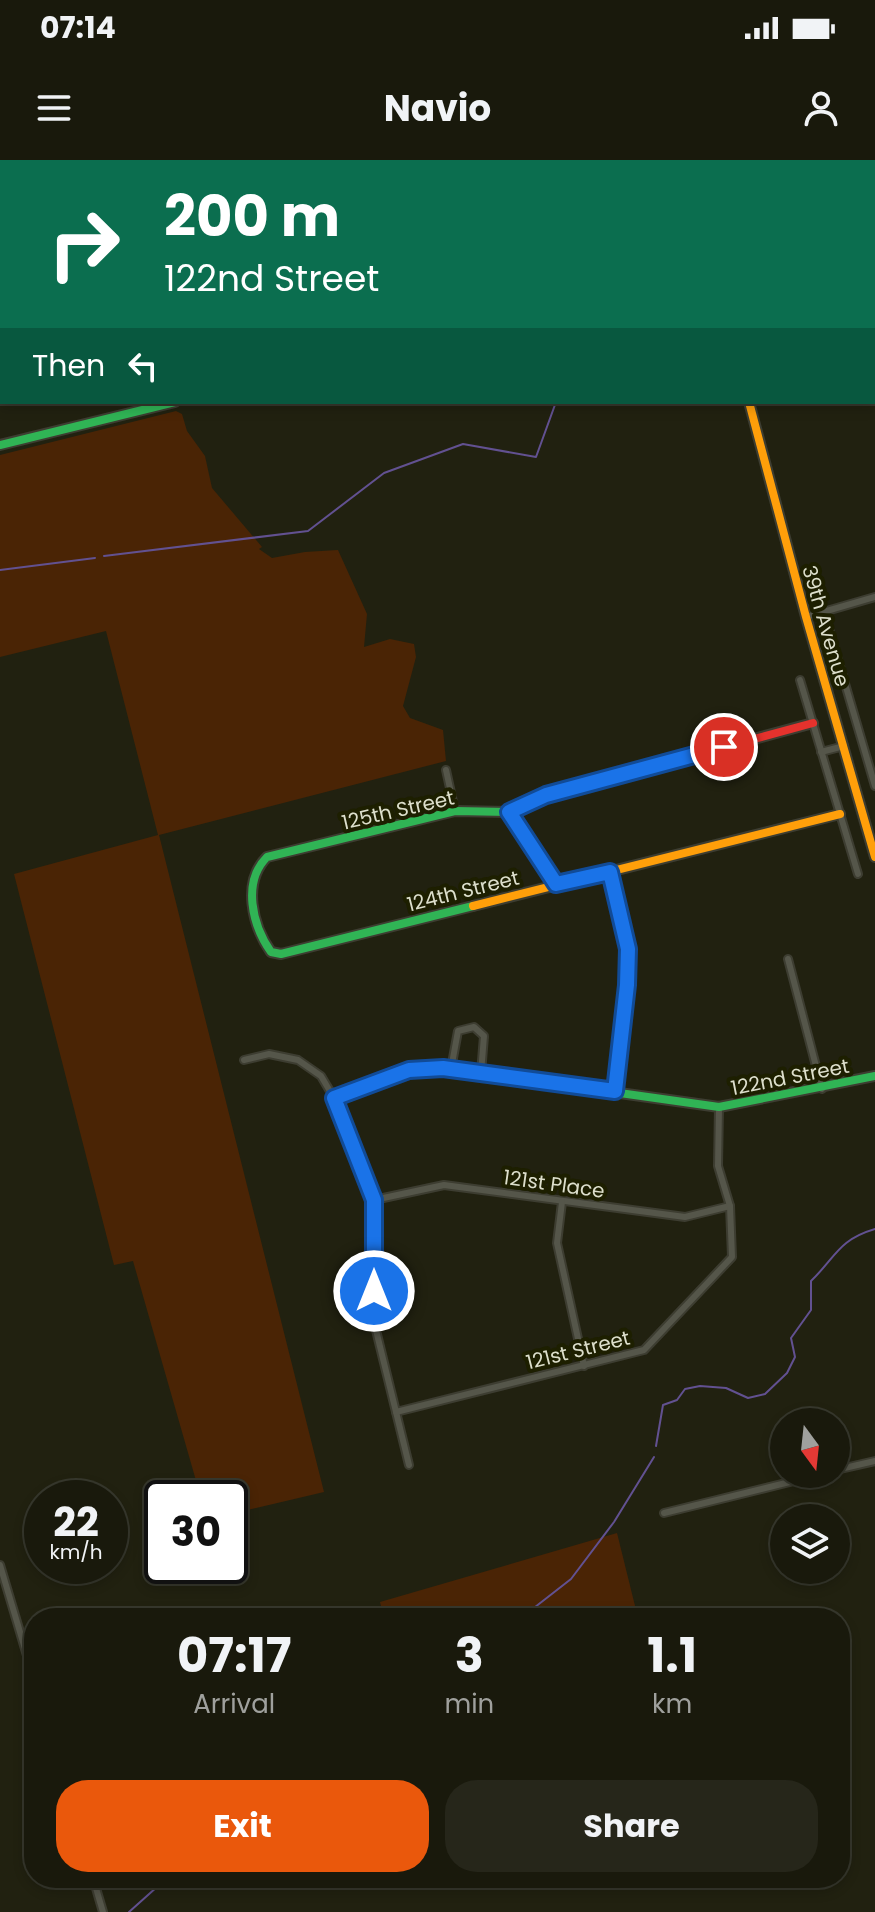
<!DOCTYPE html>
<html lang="en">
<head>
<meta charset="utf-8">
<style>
  :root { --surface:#19190c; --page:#26261a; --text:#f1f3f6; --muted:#9fa09d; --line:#37382d; --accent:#ea580c }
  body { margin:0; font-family:Poppins,sans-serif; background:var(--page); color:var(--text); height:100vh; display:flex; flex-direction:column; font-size:30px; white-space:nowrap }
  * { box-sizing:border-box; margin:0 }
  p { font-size:26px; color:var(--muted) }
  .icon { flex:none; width:44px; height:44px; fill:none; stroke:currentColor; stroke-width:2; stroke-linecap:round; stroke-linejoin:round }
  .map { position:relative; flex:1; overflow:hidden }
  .details { position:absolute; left:24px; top:1448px; width:826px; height:280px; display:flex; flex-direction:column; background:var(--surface); border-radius:32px; box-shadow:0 4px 12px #0003,0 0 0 2px var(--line) }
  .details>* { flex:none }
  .guide { position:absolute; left:0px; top:0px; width:876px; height:244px; box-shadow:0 4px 12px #0003,0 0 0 2px var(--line); background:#0b6e4f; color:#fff; overflow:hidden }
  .needle { width:52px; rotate:165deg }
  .buttons { position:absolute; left:770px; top:1248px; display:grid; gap:16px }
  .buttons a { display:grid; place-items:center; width:80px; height:80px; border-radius:50%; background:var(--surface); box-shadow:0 4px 12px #0003,0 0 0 2px var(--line); font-size:40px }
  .speed { position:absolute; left:24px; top:1320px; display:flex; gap:16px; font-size:40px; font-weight:700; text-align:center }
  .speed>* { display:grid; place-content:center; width:104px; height:104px; border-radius:50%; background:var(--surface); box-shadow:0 4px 12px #0003,0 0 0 2px var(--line); line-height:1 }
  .speed small { font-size:20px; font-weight:400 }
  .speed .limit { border:4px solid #111; border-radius:12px; background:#fff; color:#111 }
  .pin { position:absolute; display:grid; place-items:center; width:68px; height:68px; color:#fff; margin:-34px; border:4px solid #fff; border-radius:50%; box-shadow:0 2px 8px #0007 }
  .me { position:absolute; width:88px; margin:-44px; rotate:0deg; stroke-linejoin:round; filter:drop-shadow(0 0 6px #0008) }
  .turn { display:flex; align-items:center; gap:28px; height:168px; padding:0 32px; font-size:36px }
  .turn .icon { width:104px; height:104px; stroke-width:2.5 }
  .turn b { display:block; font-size:56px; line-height:68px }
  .then { display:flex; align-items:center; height:76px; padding:0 32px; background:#0003; gap:16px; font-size:30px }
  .eta { display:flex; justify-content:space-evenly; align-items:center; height:136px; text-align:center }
  .eta b { font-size:48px; font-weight:700; line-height:56px }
  .primary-button { display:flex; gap:16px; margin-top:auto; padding:16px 32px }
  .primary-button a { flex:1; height:92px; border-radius:32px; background:var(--accent); color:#fff; font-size:32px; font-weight:700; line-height:92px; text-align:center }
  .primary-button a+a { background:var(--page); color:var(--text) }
  .status { display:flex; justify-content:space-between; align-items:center; height:56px; padding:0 40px; background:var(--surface); direction:ltr }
  .status svg { height:22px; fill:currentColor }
  header { display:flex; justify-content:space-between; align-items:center; height:104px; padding:0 32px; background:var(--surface); font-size:36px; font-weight:700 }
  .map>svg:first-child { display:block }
  .green { fill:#4a2405 }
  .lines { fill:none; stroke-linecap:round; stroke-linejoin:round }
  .stream { stroke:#625191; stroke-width:2 }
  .street-casing { stroke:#3d3d31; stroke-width:10 }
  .fast-casing { stroke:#3d3d31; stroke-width:12 }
  .slow-casing { stroke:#3d3d31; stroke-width:12 }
  .jam-casing { stroke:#3d3d31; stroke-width:12 }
  .street { stroke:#55564a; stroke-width:6 }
  .fast { stroke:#30b455; stroke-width:8 }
  .slow { stroke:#ff9f0a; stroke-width:8 }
  .jam { stroke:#e5322d; stroke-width:8 }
  .route-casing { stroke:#114b97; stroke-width:20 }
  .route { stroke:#1a73e8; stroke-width:14 }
  .labels { text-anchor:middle; stroke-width:8; stroke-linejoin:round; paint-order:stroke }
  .street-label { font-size:20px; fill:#dddfcc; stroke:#1d1f00 }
</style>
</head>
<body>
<div class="status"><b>07:14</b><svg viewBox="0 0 49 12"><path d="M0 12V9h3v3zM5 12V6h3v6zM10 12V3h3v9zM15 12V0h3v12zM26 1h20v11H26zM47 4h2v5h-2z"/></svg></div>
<header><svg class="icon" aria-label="menu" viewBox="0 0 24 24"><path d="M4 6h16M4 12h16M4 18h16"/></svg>Navio<svg class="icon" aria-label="person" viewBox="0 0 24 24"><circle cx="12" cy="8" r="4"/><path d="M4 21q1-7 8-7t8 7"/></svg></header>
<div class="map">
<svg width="875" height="1752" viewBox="0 0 875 1752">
  <rect width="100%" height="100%" fill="#212110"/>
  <g class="green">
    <path d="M 176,251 L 182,254 L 187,271 L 205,296 L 212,328 L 262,387 L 259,389 L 272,398 L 305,392 L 338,390 L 367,454 L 364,487 L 390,479 L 414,484 L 416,497 L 403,546 L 410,558 L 443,570 L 446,601 L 159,675 L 324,1332 L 230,1354 L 230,1338 L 201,1338 L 133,1101 L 114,1105 L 14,714 L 158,675 L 106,471 L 0,497 L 0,295 Z"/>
    <path d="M 617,1373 L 638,1458 L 384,1458 L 380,1442 Z"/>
  </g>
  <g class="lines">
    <g class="stream">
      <path d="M 777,0 L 782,2"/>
      <path d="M 579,2 L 580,0"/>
      <path d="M 874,80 L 875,80"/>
      <path d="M 104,396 L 308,371 L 384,313 L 463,284 L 536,297 L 556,242"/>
      <path d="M 0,410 L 95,398"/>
      <path d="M 656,1286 L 663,1245 L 677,1240 L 685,1229 L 700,1226 L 726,1228 L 748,1238 L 765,1234 L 787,1213 L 795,1197 L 791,1178 L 811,1150 L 811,1121 C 836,1097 838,1080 875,1069"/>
      <path d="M 521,1458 L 571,1419 L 614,1362 L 654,1297"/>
      <path d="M 129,1752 L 167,1718"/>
    </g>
    <g class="street-casing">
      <g id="street">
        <path d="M 353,0 L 354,2"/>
        <path d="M 824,452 L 875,626"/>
        <path d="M 806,457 L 875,437"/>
        <path d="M 800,520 L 858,714"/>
        <path d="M 821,592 L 844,586"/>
        <path d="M 446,610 L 455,651"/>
        <path d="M 509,652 L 556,724"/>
        <path d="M 610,712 L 628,789 L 627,825 L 615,931"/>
        <path d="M 788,799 L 822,929"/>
        <path d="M 244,900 L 269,894 L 298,900 L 321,916 L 334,938 L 374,1040 L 374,1162 L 409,1305"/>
        <path d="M 451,909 L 458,871 L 474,867 L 484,876 L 481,913"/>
        <path d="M 374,1040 L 444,1025 L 685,1057 L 730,1046"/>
        <path d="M 562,1042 L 557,1083 L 584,1206"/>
        <path d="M 396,1252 L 644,1190 L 732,1097 L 730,1046 L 718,1006 L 719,947"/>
        <path d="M 836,1310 L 875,1301"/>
        <path d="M 664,1353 L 822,1314"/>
        <path d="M 0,1405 L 34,1519"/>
        <path d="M 93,1718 L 103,1752"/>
      </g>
    </g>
    <g class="fast-casing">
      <g id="fast">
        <path d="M 874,67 L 875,67"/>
        <path d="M 0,285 L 175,242"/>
        <path d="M 473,746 L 281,794 L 271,792 C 252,765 242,722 267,697 L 455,651 L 509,652 L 544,636"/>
        <path d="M 334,938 L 409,910 L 443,908 L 719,947 L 875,916"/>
      </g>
    </g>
    <g class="slow-casing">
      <g id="slow">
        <path d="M 749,242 L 806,457 L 875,697"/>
        <path d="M 473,746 L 840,654"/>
      </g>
    </g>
    <g class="jam-casing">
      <g id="jam">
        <path d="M 687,0 L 688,2"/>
        <path d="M 544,636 L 813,563"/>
      </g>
    </g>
    <use href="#street" class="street"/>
    <use href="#fast" class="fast"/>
    <use href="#slow" class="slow"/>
    <use href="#jam" class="jam"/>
  </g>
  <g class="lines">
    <g class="route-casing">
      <path id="route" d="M 374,1131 L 374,1040 L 334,938 L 409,910 L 443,908 L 615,931 L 627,825 L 628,789 L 610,712 L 556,724 L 509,652 L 546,635 L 724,587"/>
    </g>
    <use href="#route" class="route"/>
  </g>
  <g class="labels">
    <g class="street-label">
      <text transform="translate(826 466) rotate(74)" y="7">39th Avenue</text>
      <text transform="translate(398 650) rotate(-13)" y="7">125th Street</text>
      <text transform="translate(463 731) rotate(-14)" y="7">124th Street</text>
      <text transform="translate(790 917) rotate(-11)" y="7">122nd Street</text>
      <text transform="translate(554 1024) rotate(8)" y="7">121st Place</text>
      <text transform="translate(578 1190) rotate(-14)" y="7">121st Street</text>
    </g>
  </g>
</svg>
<div class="buttons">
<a><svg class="needle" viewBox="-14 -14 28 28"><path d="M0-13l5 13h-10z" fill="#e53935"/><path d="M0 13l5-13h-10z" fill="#9fa09d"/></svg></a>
<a><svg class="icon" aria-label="layers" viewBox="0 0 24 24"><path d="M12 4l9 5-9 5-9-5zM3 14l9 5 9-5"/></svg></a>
</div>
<div class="speed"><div>22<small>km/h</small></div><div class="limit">30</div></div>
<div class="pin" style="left:724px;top:587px;background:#d93025"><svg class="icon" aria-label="arrive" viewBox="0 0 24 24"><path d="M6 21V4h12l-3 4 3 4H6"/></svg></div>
<svg class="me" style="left:374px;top:1131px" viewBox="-20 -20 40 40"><circle r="17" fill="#1a73e8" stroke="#fff" stroke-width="3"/><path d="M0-11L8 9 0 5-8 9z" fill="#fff"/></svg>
<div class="guide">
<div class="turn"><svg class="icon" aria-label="right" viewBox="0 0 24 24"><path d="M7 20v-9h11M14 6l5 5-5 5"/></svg><div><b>200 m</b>122nd Street</div></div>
<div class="then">Then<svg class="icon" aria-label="left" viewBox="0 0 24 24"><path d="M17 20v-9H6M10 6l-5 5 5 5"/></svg></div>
</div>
<section class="details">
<div class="eta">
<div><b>07:17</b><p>Arrival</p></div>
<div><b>3</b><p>min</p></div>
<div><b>1.1</b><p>km</p></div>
</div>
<div class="primary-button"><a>Exit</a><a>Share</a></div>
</section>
</div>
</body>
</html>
